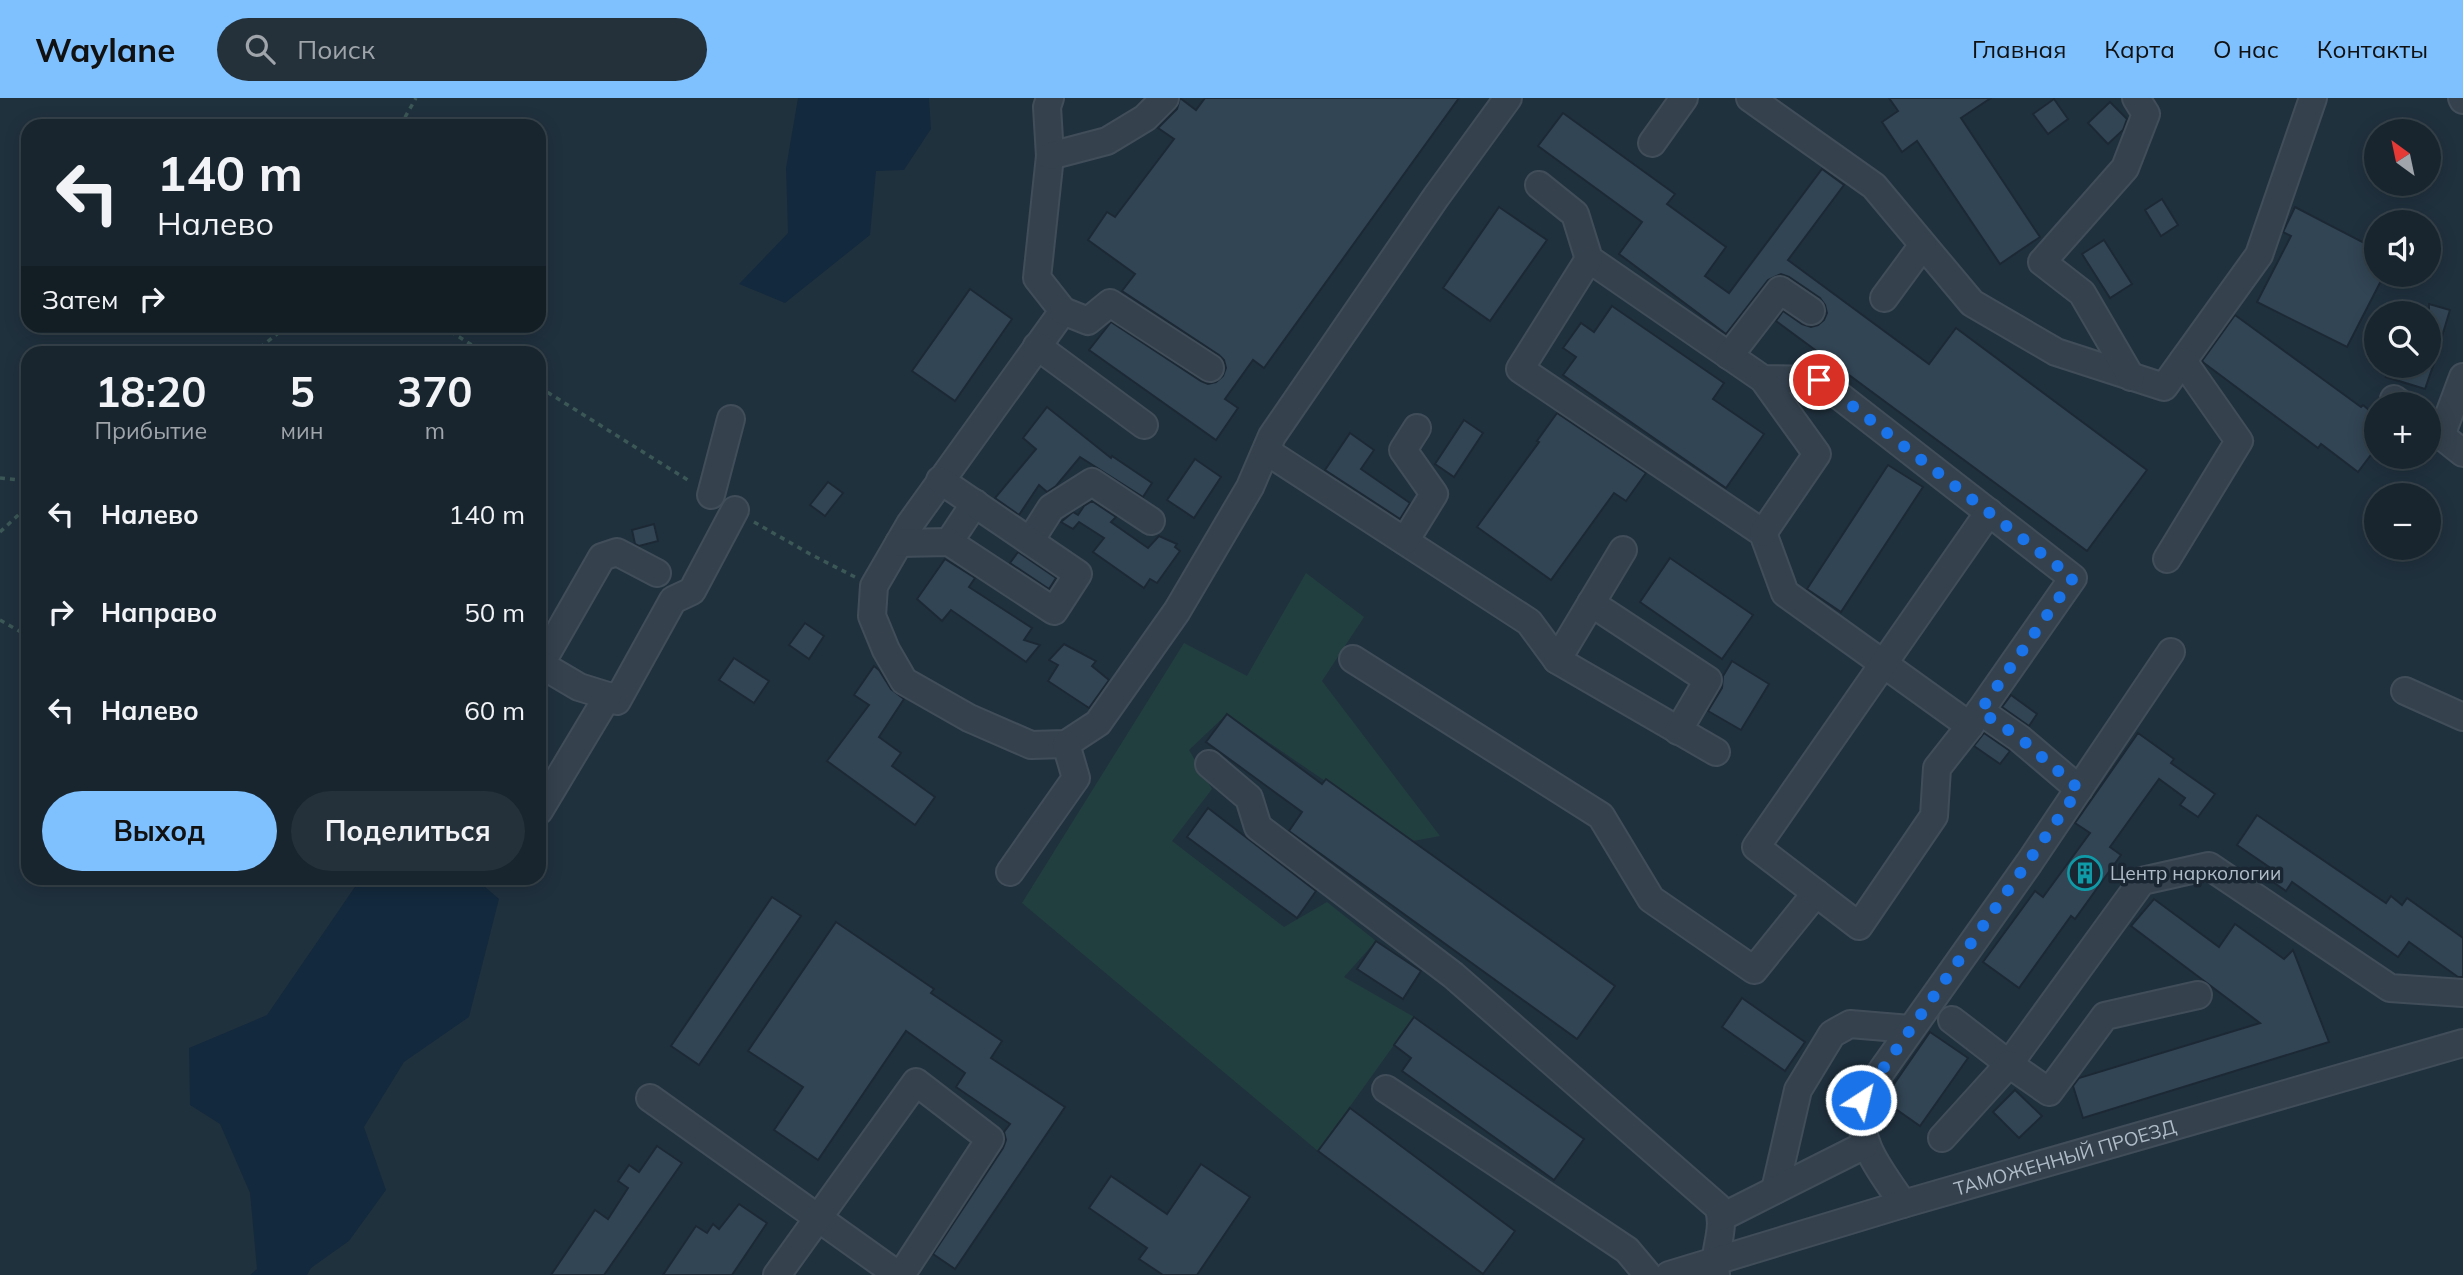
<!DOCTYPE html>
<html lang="ru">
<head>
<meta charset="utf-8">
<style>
  :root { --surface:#18252e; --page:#25313a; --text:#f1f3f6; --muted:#9fa5aa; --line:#36424a; --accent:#7fc1ff }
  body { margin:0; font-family:Mulish,sans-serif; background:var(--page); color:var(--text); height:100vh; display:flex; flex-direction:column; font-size:26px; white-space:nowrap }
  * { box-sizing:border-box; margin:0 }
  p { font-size:23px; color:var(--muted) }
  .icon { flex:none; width:38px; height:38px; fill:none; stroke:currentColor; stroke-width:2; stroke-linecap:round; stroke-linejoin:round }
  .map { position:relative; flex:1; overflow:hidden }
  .drawer { position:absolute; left:21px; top:248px; width:525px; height:539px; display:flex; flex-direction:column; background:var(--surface); border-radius:21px; box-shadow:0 4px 18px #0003,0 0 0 2px var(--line) }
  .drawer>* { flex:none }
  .guide { position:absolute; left:21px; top:21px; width:525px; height:214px; border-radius:21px; box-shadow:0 4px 18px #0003,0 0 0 2px var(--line); background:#18252e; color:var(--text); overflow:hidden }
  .needle { width:46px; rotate:327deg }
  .controls { position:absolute; left:2364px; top:21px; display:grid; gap:14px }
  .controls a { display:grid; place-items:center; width:77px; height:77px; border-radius:50%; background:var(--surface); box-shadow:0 4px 18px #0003,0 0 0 2px var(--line); font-size:35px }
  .pin { position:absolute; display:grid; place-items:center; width:60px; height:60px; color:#fff; margin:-30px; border:4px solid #fff; border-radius:50%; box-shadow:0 2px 7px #0007 }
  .me { position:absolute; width:77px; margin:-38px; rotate:35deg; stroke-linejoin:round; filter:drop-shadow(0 0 5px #0008) }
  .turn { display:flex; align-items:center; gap:24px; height:147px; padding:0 21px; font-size:32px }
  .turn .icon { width:91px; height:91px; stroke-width:2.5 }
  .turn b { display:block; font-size:49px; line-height:60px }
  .then { display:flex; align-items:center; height:66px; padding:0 21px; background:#0003; gap:14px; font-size:26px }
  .eta { display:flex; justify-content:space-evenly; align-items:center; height:119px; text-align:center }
  .eta b { font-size:42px; font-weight:700; line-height:49px }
  .cta { display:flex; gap:14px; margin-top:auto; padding:14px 21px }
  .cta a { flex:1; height:80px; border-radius:42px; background:var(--accent); color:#111; font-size:28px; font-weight:700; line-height:80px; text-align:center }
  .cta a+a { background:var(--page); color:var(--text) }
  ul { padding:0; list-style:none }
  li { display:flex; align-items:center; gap:21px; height:98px; padding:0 21px }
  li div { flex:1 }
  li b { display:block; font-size:26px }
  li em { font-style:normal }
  header { display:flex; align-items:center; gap:42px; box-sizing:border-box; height:98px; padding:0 35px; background:var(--accent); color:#111 }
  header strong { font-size:33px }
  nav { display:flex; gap:38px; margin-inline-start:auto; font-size:24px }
  .search { width:490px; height:63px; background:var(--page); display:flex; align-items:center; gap:18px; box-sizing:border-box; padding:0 24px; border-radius:38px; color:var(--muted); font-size:26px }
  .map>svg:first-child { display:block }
  .green { fill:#223f3f }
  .water { fill:#13293d }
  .building { fill:#324554; stroke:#1c2935; stroke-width:2 }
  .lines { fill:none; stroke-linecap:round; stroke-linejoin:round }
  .minor-casing { stroke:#414e5a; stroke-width:30 }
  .path { stroke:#3b5756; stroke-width:3.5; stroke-dasharray:5 5; stroke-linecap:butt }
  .minor { stroke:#35424e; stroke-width:26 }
  .route { stroke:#1a73e8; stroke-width:12; stroke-dasharray:0 21.6 }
  .labels { text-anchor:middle; stroke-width:7; stroke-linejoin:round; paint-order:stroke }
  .poi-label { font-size:19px; fill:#b0bdc9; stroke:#1a2733; text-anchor:start }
  .street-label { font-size:19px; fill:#b0bdc9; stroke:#1a2733 }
</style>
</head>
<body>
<header>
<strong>Waylane</strong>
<div class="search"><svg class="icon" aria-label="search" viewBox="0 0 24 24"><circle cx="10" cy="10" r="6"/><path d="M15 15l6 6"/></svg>Поиск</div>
<nav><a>Главная</a><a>Карта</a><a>О нас</a><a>Контакты</a></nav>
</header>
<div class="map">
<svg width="2463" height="1177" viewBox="0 0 2463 1177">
  <rect width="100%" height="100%" fill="#20313e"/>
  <path class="green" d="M 1306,475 L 1364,519 L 1322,583 L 1440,738 L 1413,743 L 1227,616 L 1189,652 L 1212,691 L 1172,743 L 1284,829 L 1327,804 L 1376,843 L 1344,879 L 1414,919 L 1318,1053 L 1022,805 L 1184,545 L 1247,578 Z"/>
  <g class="water">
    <path d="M 798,0 L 929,0 L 931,31 L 904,72 L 876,73 L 870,137 L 785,205 L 739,186 L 788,135 L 786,70 Z"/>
    <path d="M 361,780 L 476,781 L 499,801 L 469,919 L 404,964 L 364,1029 L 386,1092 L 349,1143 L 311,1170 L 307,1177 L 250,1177 L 257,1171 L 250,1095 L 220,1026 L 190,1007 L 189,950 L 267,917 Z"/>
  </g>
  <g class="building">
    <path d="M 1180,0 L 1196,12 L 1205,0 L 1459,0 L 1264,270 L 1253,262 L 1225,301 L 1238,310 L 1216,342 L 1089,252 L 1111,224 L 1201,283 L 1208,286 L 1216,284 L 1223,278 L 1226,270 L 1224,262 L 1219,257 L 1122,193 L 1135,176 L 1088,142 L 1107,114 L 1115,119 L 1174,41 L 1158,30 L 1177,11 Z"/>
    <path d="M 1889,0 L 1991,0 L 1961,20 L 2040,139 L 2000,166 L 1917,43 L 1902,54 L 1882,24 L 1898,13 Z"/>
    <path d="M 2054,1 L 2068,21 L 2048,36 L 2033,16 Z"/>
    <path d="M 2110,4 L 2127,21 L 2123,32 L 2108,46 L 2088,25 Z"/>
    <path d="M 1563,15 L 1675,96 L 1667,106 L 1726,149 L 1705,178 L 1729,195 L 1822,71 L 1844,87 L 1788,162 L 1929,266 L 1956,230 L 2147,372 L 2087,453 L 1776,223 L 1783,213 L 1802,226 L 1811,229 L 1818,227 L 1824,222 L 1827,215 L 1825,207 L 1820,200 L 1789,179 L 1781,176 L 1768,182 L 1726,236 L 1619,156 L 1642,124 L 1538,48 Z"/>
    <path d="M 2162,101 L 2178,127 L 2161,138 L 2145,112 Z"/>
    <path d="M 1499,109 L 1547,142 L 1490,223 L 1443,190 Z"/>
    <path d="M 2295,109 L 2376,151 L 2376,177 L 2384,177 L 2347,249 L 2257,204 L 2291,138 L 2283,134 Z"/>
    <path d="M 2104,142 L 2132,186 L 2110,200 L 2082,156 Z"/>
    <path d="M 970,191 L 1012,221 L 955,303 L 912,273 Z"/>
    <path d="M 2429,206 L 2450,212 L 2433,268 L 2429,267 Z"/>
    <path d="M 1612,208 L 1724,285 L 1713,301 L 1764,336 L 1726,390 L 1563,277 L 1576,259 L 1563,250 L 1581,225 L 1594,234 Z"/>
    <path d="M 2235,217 L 2361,309 L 2363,307 L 2376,318 L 2376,350 L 2358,374 L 2321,346 L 2318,350 L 2204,265 L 2202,263 Z"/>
    <path d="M 2390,268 L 2433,268 L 2425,291 L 2386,279 Z"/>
    <path d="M 1047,309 L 1111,360 L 1112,358 L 1152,385 L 1143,399 L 1080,359 L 1056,388 L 1047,394 L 1039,387 L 1019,417 L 995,400 L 1036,351 L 1023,340 Z"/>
    <path d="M 1557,315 L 1646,375 L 1626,403 L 1614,395 L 1551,482 L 1477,429 L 1539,344 L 1537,343 Z"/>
    <path d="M 1464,322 L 1483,335 L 1454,379 L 1435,366 Z"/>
    <path d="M 1350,335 L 1374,352 L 1361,371 L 1410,405 L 1400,421 L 1325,372 Z"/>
    <path d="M 1195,361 L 1221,379 L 1194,420 L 1167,402 Z"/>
    <path d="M 1888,367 L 1923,389 L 1841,514 L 1807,491 Z"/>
    <path d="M 828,384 L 843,395 L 825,418 L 810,407 Z"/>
    <path d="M 1092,403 L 1116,419 L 1111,424 L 1148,450 L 1159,438 L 1177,446 L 1175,449 L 1180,453 L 1157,485 L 1150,481 L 1144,490 L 1093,454 L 1104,440 L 1079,424 L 1073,431 L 1061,424 L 1073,414 L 1078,417 L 1084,408 Z"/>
    <path d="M 654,426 L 658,443 L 639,448 L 635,446 L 632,432 Z"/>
    <path d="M 1018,454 L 1056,480 L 1049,491 L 1010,465 Z"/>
    <path d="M 1670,460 L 1753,517 L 1722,561 L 1640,504 Z"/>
    <path d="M 945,461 L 975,480 L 969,489 L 1032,530 L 1024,542 L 1040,547 L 1026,564 L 951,512 L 942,523 L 917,501 Z"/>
    <path d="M 805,525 L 824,538 L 809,561 L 789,547 Z"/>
    <path d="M 1064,546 L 1096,563 L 1092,568 L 1109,582 L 1089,610 L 1048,583 L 1058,567 L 1049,562 Z"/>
    <path d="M 734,560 L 769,583 L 754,605 L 719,582 Z"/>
    <path d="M 1732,563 L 1769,586 L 1741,632 L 1708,613 L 1722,590 L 1723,578 Z"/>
    <path d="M 874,568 L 879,572 L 891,591 L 904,601 L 879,639 L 901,655 L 892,668 L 935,699 L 915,727 L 827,663 L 869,607 L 854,597 Z"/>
    <path d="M 2011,597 L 2037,616 L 2029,628 L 2002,609 Z"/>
    <path d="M 1227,616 L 1322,686 L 1326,681 L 1615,888 L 1577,941 L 1289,733 L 1302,714 L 1206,644 Z"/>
    <path d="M 1984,635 L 2010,653 L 2000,666 L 1974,648 Z"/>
    <path d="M 2138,635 L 2174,661 L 2171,665 L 2215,696 L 2198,719 L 2180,707 L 2185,700 L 2159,681 L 2110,749 L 2121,757 L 2075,821 L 2071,818 L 2019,890 L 1983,864 L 2035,793 L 2043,799 L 2090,735 L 2075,725 Z"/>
    <path d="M 1208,710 L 1316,793 L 1297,820 L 1187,739 Z"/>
    <path d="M 2257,717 L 2386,805 L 2391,798 L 2402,807 L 2407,800 L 2463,840 L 2463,879 L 2458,879 L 2409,844 L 2398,859 L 2292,784 L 2286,793 L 2266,779 L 2272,771 L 2237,747 Z"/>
    <path d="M 772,799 L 801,818 L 699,967 L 671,948 Z"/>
    <path d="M 2154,801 L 2219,849 L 2235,826 L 2284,861 L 2293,852 L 2329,944 L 2083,1020 L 2073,988 L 2079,980 L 2260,925 L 2131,828 Z"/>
    <path d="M 836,824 L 934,891 L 931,895 L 1002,943 L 991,960 L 1065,1009 L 955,1171 L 933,1156 L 1003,1050 L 1006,1042 L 1004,1034 L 1010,1026 L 956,989 L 965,975 L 906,933 L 818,1062 L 774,1032 L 803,989 L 748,953 Z"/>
    <path d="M 1376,843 L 1421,873 L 1403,901 L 1357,871 Z"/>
    <path d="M 1742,900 L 1805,944 L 1785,973 L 1722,929 Z"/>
    <path d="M 1414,919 L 1584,1041 L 1554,1082 L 1402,973 L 1411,960 L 1394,947 Z"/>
    <path d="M 1930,934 L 1968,960 L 1920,1028 L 1883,1002 Z"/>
    <path d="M 2015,992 L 2042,1018 L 2019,1040 L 1993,1014 Z"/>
    <path d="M 1350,1010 L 1515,1133 L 1483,1176 L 1318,1053 Z"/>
    <path d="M 657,1048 L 682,1065 L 604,1177 L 551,1177 L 595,1112 L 608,1121 L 628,1090 L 618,1083 L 629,1067 L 639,1074 Z"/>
    <path d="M 1201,1066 L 1250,1099 L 1197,1177 L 1163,1177 L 1139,1161 L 1147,1150 L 1089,1110 L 1111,1078 L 1167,1116 Z"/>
    <path d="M 739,1106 L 767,1125 L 732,1177 L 663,1177 L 696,1128 L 707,1135 L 713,1126 L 719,1131 Z"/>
  </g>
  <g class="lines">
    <g class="minor-casing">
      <g id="minor">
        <path d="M 1050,0 L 1047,9 L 1050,58 L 1037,180 L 1063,213 L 910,426 L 874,488 L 872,518 L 886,552 L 904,583 L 969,620 L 1031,647 L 1066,646 L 1098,625 L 1177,513 L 1250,389 L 1272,338 L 1436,99 L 1508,0"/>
        <path d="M 1750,0 L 1874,88 L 1972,205 L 2056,254 L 2164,289 L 2259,157 L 2313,0"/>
        <path d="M 2462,0 L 2463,2"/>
        <path d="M 1652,45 L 1684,0"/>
        <path d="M 1050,58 L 1107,43 L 1145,20 L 1165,0"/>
        <path d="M 1539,87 L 1575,116 L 1589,161 L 1763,281 L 1819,282 L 2073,480 L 1980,613 L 2019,640 L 2079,691"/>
        <path d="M 1589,161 L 1520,271 L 1763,435 L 1785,495 L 1970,628 L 1979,614"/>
        <path d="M 1884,200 L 1923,147"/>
        <path d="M 1063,213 L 1088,223 L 1110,205 L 1210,270"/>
        <path d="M 1037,248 L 1144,327"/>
        <path d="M 1729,258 L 1780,192 L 1811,213"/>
        <path d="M 2131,279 L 2082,195 L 2042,164 L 2125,70 L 2146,16 L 2136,0"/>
        <path d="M 1763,281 L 1817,356 L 1763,435"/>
        <path d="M 2394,301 L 2401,306"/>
        <path d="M 2429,328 L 2463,355"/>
        <path d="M 2441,338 L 2463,279"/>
        <path d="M 1266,353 L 1529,524 L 1557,562 L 1716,654"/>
        <path d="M 711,397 L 731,321"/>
        <path d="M 1030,443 L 1051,410 L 1092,384 L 1151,423"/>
        <path d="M 1405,443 L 1434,396 L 1403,352 L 1417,330"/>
        <path d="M 949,444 L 975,405"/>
        <path d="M 899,445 L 949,444 L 1054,513 L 1078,476 L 940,382"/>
        <path d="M 2167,461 L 2239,343 L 2183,263"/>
        <path d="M 1591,505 L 1708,582 L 1678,633"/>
        <path d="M 1353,561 L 1601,718 L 1651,801 L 1754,872 L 1816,795"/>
        <path d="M 1557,562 L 1623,452"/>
        <path d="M 539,569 L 602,459 L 617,454 L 657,475"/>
        <path d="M 2405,593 L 2463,619"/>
        <path d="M 608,598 L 617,603 L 673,502 L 692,493 L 735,412"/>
        <path d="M 1970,628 L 1937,670 L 1934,718 L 1859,828 L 1756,749 L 1989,414"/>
        <path d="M 1209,666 L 1249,700 L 1258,729 L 1453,877 L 1718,1109 C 1727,1130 1712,1155 1716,1177"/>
        <path d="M 539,713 L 608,598 L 579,589 L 540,566"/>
        <path d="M 1010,774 L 1076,680 L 1066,646"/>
        <path d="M 1952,922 L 2009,966 L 2142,783 L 2209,768 L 2390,890 L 2463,895"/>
        <path d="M 1386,991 L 1627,1152 L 1648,1177"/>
        <path d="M 650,1000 L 898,1177"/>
        <path d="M 1942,1040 L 2009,966 L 2049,994 L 2105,918 L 2198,897"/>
        <path d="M 1775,1092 L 1798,992 L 1832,936 L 1850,926 L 1910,931"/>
        <path d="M 1903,1106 C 1879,1069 1858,1049 1861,1002 L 2029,765 L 2171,554"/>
        <path d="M 1722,1119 L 1865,1047"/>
        <path d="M 777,1177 L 916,984 L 990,1041 L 901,1177"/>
        <path id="s1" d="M 1669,1177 L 1903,1106 L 2463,945"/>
      </g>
    </g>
    <g class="path">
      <path d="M 400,28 L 416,0"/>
      <path d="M 442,228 L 486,256"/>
      <path d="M 252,256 L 287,228"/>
      <path d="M 539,289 L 691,384"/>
      <path d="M 0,380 L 28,383"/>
      <path d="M 754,424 L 810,456 L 855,479"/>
      <path d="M 0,434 L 28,408"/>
      <path d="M 0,522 L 28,538"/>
    </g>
    <use href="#minor" class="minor"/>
  </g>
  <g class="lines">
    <path class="route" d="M 1819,282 L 2073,480 L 1980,613 L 2020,640 L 2079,691 L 1861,1002"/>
  </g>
  <defs>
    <g id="building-ring" transform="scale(1.75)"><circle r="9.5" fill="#1a2733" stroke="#0f9aa8" stroke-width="1.5"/><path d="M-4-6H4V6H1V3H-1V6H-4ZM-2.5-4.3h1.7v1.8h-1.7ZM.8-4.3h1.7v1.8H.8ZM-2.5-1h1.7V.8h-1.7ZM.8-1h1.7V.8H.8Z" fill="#0f9aa8"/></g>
  </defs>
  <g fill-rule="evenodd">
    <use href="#building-ring" x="2085" y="775"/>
  </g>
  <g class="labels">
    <g class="poi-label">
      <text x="2110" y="782">Центр наркологии</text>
    </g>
    <g class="street-label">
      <text dy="7" stroke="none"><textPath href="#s1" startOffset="413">ТАМОЖЕННЫЙ ПРОЕЗД</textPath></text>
    </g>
  </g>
</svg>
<div class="controls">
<a><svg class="needle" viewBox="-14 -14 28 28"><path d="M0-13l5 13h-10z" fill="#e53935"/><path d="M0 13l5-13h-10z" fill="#9fa5aa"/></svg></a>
<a><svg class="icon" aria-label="sound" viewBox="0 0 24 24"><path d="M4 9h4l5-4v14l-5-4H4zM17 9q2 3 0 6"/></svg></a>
<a><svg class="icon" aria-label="search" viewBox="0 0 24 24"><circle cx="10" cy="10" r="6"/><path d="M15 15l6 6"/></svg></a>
<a>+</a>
<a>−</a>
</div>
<div class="pin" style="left:1819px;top:282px;background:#d93025"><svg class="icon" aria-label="arrive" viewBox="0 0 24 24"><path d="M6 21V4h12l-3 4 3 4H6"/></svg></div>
<svg class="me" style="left:1861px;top:1002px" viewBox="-20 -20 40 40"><circle r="17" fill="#1a73e8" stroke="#fff" stroke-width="3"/><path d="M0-11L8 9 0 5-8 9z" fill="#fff"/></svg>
<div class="guide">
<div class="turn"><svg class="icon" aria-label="left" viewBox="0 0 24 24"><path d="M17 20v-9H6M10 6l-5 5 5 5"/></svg><div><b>140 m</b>Налево</div></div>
<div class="then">Затем<svg class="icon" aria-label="right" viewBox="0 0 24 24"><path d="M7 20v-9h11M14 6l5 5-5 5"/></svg></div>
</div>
<section class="drawer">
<div class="eta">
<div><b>18:20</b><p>Прибытие</p></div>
<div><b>5</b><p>мин</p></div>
<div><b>370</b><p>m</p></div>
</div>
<ul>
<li><svg class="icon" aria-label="left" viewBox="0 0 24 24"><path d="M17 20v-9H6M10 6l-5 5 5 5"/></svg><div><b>Налево</b></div><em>140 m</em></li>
<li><svg class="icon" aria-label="right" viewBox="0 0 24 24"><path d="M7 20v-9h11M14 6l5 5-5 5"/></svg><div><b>Направо</b></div><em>50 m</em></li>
<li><svg class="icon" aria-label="left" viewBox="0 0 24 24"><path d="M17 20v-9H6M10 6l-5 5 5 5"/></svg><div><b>Налево</b></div><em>60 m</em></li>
</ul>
<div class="cta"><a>Выход</a><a>Поделиться</a></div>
</section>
</div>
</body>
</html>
